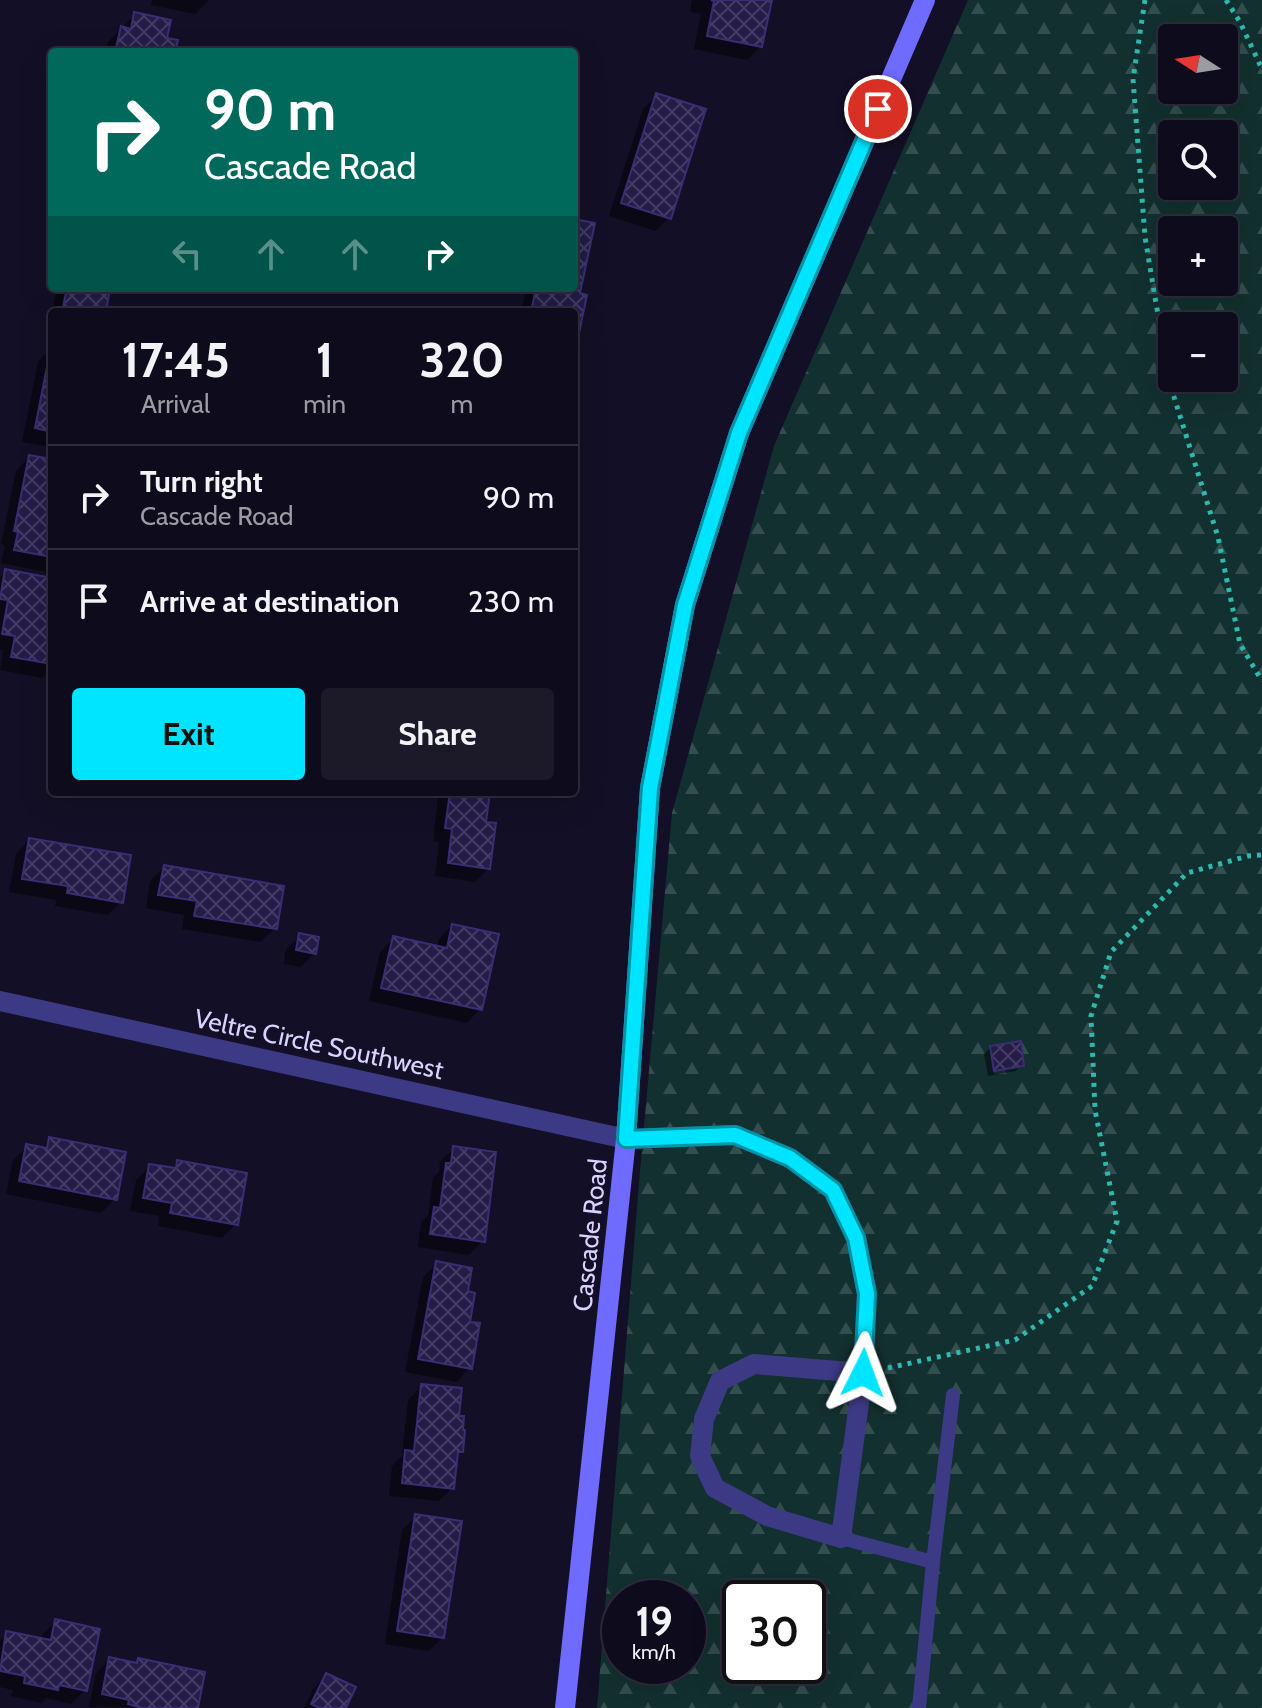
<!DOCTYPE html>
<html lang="en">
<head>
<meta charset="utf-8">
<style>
  :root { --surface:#0e0b1c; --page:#1c1929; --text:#f1f3f6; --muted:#9b9ba3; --line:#2e2b3b; --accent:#00e5ff }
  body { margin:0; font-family:Cabin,sans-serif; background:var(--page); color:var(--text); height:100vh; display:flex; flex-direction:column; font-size:30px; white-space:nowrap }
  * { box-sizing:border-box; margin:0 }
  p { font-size:26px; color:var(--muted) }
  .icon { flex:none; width:44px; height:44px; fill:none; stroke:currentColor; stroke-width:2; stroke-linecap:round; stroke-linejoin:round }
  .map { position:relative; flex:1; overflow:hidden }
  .side { position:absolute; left:48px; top:308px; width:530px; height:488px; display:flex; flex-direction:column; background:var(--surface); border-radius:8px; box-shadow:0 8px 32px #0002,0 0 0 2px var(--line) }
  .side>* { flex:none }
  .top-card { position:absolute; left:48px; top:48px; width:530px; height:244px; border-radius:8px; box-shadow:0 8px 32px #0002,0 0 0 2px var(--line); background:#00695c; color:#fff; overflow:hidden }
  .needle { width:52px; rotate:282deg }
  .tools { position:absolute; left:1158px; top:24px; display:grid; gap:16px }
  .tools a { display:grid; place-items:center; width:80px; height:80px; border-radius:8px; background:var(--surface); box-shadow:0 8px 32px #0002,0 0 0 2px var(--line); font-size:40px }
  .speed { position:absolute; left:602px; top:1580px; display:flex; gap:16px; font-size:40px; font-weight:700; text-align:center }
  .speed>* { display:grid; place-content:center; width:104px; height:104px; border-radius:50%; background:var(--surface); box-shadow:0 8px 32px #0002,0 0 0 2px var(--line); line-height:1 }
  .speed small { font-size:20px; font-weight:400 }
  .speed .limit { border:4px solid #111; border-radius:12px; background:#fff; color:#111 }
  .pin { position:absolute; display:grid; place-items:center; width:68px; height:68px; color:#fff; margin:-34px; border:4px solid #fff; border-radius:50%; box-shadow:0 2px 8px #0007 }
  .me { position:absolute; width:88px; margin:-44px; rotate:3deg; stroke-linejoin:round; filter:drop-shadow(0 0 6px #0008) }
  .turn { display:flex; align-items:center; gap:28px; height:168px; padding:0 24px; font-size:36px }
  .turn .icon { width:104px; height:104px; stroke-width:2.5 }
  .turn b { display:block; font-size:56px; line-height:68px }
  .lanes { display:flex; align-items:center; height:76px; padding:0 24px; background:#0003; justify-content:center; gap:40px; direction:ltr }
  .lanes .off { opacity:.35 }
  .eta { display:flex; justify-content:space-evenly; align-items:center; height:136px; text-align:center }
  .eta b { font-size:48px; font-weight:700; line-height:56px }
  .cta { display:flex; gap:16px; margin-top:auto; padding:16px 24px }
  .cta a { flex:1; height:92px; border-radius:8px; background:var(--accent); color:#111; font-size:32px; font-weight:700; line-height:92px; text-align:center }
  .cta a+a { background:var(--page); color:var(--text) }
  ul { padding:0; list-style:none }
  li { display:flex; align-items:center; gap:24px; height:104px; padding:0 24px; border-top:2px solid var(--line) }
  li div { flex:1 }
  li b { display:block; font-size:30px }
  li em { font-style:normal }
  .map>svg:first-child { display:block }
  .forest { fill:url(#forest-firs); fill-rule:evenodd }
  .shadow { fill:#0007 }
  .building { fill:url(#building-cross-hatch); stroke:#3b2d73; stroke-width:2 }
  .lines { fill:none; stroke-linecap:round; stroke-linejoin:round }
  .path { stroke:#2fb8b0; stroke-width:5; stroke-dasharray:4 6; stroke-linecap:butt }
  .service { stroke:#3d3a85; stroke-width:14 }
  .minor { stroke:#3d3a85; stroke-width:20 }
  .tertiary { stroke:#3d3a85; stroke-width:20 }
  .secondary { stroke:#6f6bff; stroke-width:20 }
  .route-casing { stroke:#0095a6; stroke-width:20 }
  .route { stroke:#00e5ff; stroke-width:14 }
  .labels { text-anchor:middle; stroke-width:8; stroke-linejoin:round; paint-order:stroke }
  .street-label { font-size:26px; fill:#d9d4ff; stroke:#130f26 }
</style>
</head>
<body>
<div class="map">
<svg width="1262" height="1708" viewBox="0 0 1262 1708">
  <defs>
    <pattern id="forest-firs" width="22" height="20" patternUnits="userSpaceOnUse" patternTransform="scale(2)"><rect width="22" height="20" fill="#12302f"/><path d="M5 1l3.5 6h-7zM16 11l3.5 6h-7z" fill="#344d4e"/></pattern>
    <pattern id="building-cross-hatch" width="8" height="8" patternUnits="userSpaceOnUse" patternTransform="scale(2)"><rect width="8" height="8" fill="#241b47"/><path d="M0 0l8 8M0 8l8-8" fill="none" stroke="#433b63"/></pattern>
  </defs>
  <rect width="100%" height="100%" fill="#130f26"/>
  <path class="forest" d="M 968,0 L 1262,0 L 1262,1708 L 597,1708 L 639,1183 L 672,813 L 774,446 ZM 1172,38 L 1224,38 L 1224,90 L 1172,90 ZM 1172,134 L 1224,134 L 1224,186 L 1172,186 ZM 1172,230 L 1224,230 L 1224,282 L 1172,282 ZM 1172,326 L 1224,326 L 1224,378 L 1172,378 ZM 620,1598 L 688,1598 L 688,1666 L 620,1666 ZM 740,1598 L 808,1598 L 808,1666 L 740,1666 Z"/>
  <g class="shadow">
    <path d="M 152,0 L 209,0 L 195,14 L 151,5 Z"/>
    <path d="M 692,0 L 769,0 L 761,46 L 747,60 L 694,49 L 701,14 L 690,12 Z"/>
    <path d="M 135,15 L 165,40 L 173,52 L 106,52 L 108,42 Z"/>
    <path d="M 657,95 L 669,218 L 655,231 L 609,216 L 643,109 Z"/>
    <path d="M 574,221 L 578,295 L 577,337 L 574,339 L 574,312 L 521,312 L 526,288 L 574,288 Z"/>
    <path d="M 57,288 L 108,288 L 104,312 L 52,312 Z"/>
    <path d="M 51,348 L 52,348 L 52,447 L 22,442 L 38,362 Z"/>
    <path d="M 29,457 L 52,461 L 52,573 L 1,563 L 5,545 L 1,544 L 16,471 Z"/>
    <path d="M 6,572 L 52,580 L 52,668 L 42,678 L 0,670 L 3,650 L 0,649 L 0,577 Z"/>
    <path d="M 444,792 L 488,792 L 484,824 L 489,868 L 475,882 L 435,876 L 439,842 L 433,841 L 438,798 Z"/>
    <path d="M 29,840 L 121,902 L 108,915 L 55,906 L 56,900 L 9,892 L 16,854 Z"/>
    <path d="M 164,868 L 275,928 L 261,942 L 182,929 L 184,915 L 146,908 L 150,881 Z"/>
    <path d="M 452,926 L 480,1009 L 467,1023 L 369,1001 L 380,952 L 393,939 L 437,948 L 439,939 Z"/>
    <path d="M 300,936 L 314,953 L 301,967 L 284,964 L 286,949 Z"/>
    <path d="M 991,1047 L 1022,1065 L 1016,1071 L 988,1076 L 984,1054 Z"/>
    <path d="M 50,1139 L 115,1199 L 101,1213 L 6,1194 L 13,1160 L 27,1146 L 41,1149 Z"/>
    <path d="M 454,1148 L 483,1241 L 469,1255 L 418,1247 L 421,1222 L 428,1216 L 433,1178 L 439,1172 L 440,1162 Z"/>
    <path d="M 178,1162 L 236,1224 L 222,1238 L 158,1226 L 159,1216 L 130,1211 L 136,1180 L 150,1166 L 170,1170 Z"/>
    <path d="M 437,1263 L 465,1292 L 470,1368 L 456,1382 L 405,1372 L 423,1277 Z"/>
    <path d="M 422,1386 L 457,1417 L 461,1452 L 456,1457 L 452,1488 L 439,1501 L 389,1496 L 392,1466 L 402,1456 L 408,1400 Z"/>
    <path d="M 416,1516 L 443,1637 L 429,1651 L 385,1644 L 402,1530 Z"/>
    <path d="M 56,1621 L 85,1690 L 71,1704 L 46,1698 L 42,1703 L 11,1696 L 13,1690 L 0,1687 L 0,1640 L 7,1634 L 41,1640 L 42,1635 Z"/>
    <path d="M 110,1659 L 134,1665 L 139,1660 L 196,1708 L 89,1707 L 96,1673 Z"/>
    <path d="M 326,1675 L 344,1708 L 304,1708 L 313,1689 Z"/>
  </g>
  <g class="building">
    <path d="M 711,0 L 772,0 L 762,47 L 707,36 L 714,1 Z"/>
    <path d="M 134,12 L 171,20 L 167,38 L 178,40 L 175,52 L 115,52 L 121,26 L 131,29 Z"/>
    <path d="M 656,93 L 706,109 L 671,219 L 621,203 Z"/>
    <path d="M 574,219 L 595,223 L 580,293 L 587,295 L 578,338 L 574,337 L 574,312 L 531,312 L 536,288 L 574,288 Z"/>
    <path d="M 67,288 L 110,288 L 106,312 L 62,312 Z"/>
    <path d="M 51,346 L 52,346 L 52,432 L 35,428 Z"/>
    <path d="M 29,455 L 52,459 L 52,557 L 14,550 L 18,532 L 14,531 Z"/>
    <path d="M 5,569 L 52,578 L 52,664 L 11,657 L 15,636 L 2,634 L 8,600 L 0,599 Z"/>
    <path d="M 450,792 L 490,792 L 486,822 L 496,823 L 490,869 L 448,863 L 452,829 L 445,828 Z"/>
    <path d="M 29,838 L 131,855 L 123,903 L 67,893 L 68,886 L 22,879 Z"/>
    <path d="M 164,865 L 284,886 L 277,929 L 194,916 L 197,901 L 158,895 Z"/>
    <path d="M 452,924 L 499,934 L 482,1010 L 381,988 L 393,936 L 447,948 Z"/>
    <path d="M 299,933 L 319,937 L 316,954 L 296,950 Z"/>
    <path d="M 1021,1041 L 1024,1066 L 994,1071 L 990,1046 Z"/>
    <path d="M 49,1137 L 126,1152 L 117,1200 L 19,1181 L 26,1144 L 47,1148 Z"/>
    <path d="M 453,1146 L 496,1152 L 485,1242 L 430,1234 L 434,1207 L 440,1208 L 446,1163 L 451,1163 Z"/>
    <path d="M 177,1160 L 247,1173 L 238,1225 L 170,1213 L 172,1203 L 143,1198 L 149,1164 L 176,1168 Z"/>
    <path d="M 436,1261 L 472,1268 L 468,1291 L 475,1293 L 470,1322 L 480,1323 L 472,1369 L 418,1359 Z"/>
    <path d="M 421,1384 L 462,1388 L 459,1416 L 464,1416 L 463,1430 L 465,1430 L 463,1452 L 458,1452 L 454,1489 L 402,1483 L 405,1450 L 414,1451 Z"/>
    <path d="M 415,1514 L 462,1521 L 444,1638 L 397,1631 Z"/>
    <path d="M 55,1619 L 100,1629 L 87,1691 L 59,1685 L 58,1690 L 24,1683 L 25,1676 L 0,1671 L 6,1631 L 51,1640 Z"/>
    <path d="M 109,1657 L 137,1663 L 138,1658 L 205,1672 L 198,1708 L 142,1708 L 128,1704 L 129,1700 L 102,1694 Z"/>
    <path d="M 326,1673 L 356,1687 L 346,1708 L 320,1708 L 311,1704 Z"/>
  </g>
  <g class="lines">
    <g class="path">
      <path d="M 1145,0 L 1133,79 L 1145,237 L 1169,381 L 1218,537 L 1240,644 L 1262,681"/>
      <path d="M 1226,0 L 1240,22 L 1262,69"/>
      <path d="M 888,1368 L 1015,1340 L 1092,1286 L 1117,1221 L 1095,1110 L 1091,1016 L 1111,952 L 1187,873 L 1248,856 L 1262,855"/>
    </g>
    <g class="service">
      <path d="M 841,1538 L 933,1562 L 953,1395"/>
      <path d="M 919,1708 L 933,1562"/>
    </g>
    <g class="minor">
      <path d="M 626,1139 L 735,1135 L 790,1158 L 833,1190 L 856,1238 L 867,1294 L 863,1373"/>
      <path d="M 754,1364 L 863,1373 L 841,1538 L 767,1516 L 715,1488 L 700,1456 L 704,1419 L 720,1381 Z"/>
    </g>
    <path class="tertiary" d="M 0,1001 L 626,1139"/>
    <path class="secondary" d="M 565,1708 L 626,1139 L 650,788 L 685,605 L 739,433 L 925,0"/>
  </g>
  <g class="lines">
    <g class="route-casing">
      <path id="route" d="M 863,1373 L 867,1294 L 856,1238 L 833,1190 L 790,1158 L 735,1135 L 626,1139 L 650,788 L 685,605 L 739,433 L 878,109"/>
    </g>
    <use href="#route" class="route"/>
  </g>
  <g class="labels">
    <g class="street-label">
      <text transform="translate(319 1044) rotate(12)" y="9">Veltre Circle Southwest</text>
      <text transform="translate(590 1235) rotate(-84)" y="9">Cascade Road</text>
    </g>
  </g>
</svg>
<div class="tools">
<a><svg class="needle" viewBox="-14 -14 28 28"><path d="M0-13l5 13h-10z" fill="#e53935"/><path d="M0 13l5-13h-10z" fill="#9b9ba3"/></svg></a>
<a><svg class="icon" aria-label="search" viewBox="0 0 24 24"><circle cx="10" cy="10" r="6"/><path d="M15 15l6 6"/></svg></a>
<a>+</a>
<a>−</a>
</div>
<div class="speed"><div>19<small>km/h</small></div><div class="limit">30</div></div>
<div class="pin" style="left:878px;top:109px;background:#d93025"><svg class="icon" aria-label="arrive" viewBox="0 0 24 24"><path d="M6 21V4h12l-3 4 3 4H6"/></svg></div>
<svg class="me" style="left:863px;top:1373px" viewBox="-20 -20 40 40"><path d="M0-17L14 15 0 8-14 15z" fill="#00e5ff" stroke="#fff" stroke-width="4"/></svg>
<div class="top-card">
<div class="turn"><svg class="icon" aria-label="right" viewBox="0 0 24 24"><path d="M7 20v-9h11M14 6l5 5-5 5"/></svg><div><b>90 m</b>Cascade Road</div></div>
<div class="lanes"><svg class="icon off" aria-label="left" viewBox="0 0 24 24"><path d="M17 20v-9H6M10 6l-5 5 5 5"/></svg><svg class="icon off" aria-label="ahead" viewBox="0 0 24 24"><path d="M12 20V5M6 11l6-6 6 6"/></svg><svg class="icon off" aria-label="ahead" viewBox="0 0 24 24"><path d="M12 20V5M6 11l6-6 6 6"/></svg><svg class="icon" aria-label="right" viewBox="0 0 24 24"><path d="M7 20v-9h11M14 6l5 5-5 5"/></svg></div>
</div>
<section class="side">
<div class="eta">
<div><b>17:45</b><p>Arrival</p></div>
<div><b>1</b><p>min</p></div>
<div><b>320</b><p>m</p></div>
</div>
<ul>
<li><svg class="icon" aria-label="right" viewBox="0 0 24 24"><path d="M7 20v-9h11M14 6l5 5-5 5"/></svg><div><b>Turn right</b><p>Cascade Road</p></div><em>90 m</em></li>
<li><svg class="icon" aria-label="arrive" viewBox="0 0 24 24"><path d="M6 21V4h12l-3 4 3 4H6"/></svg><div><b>Arrive at destination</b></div><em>230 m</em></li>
</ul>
<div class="cta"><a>Exit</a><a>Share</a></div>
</section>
</div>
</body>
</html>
